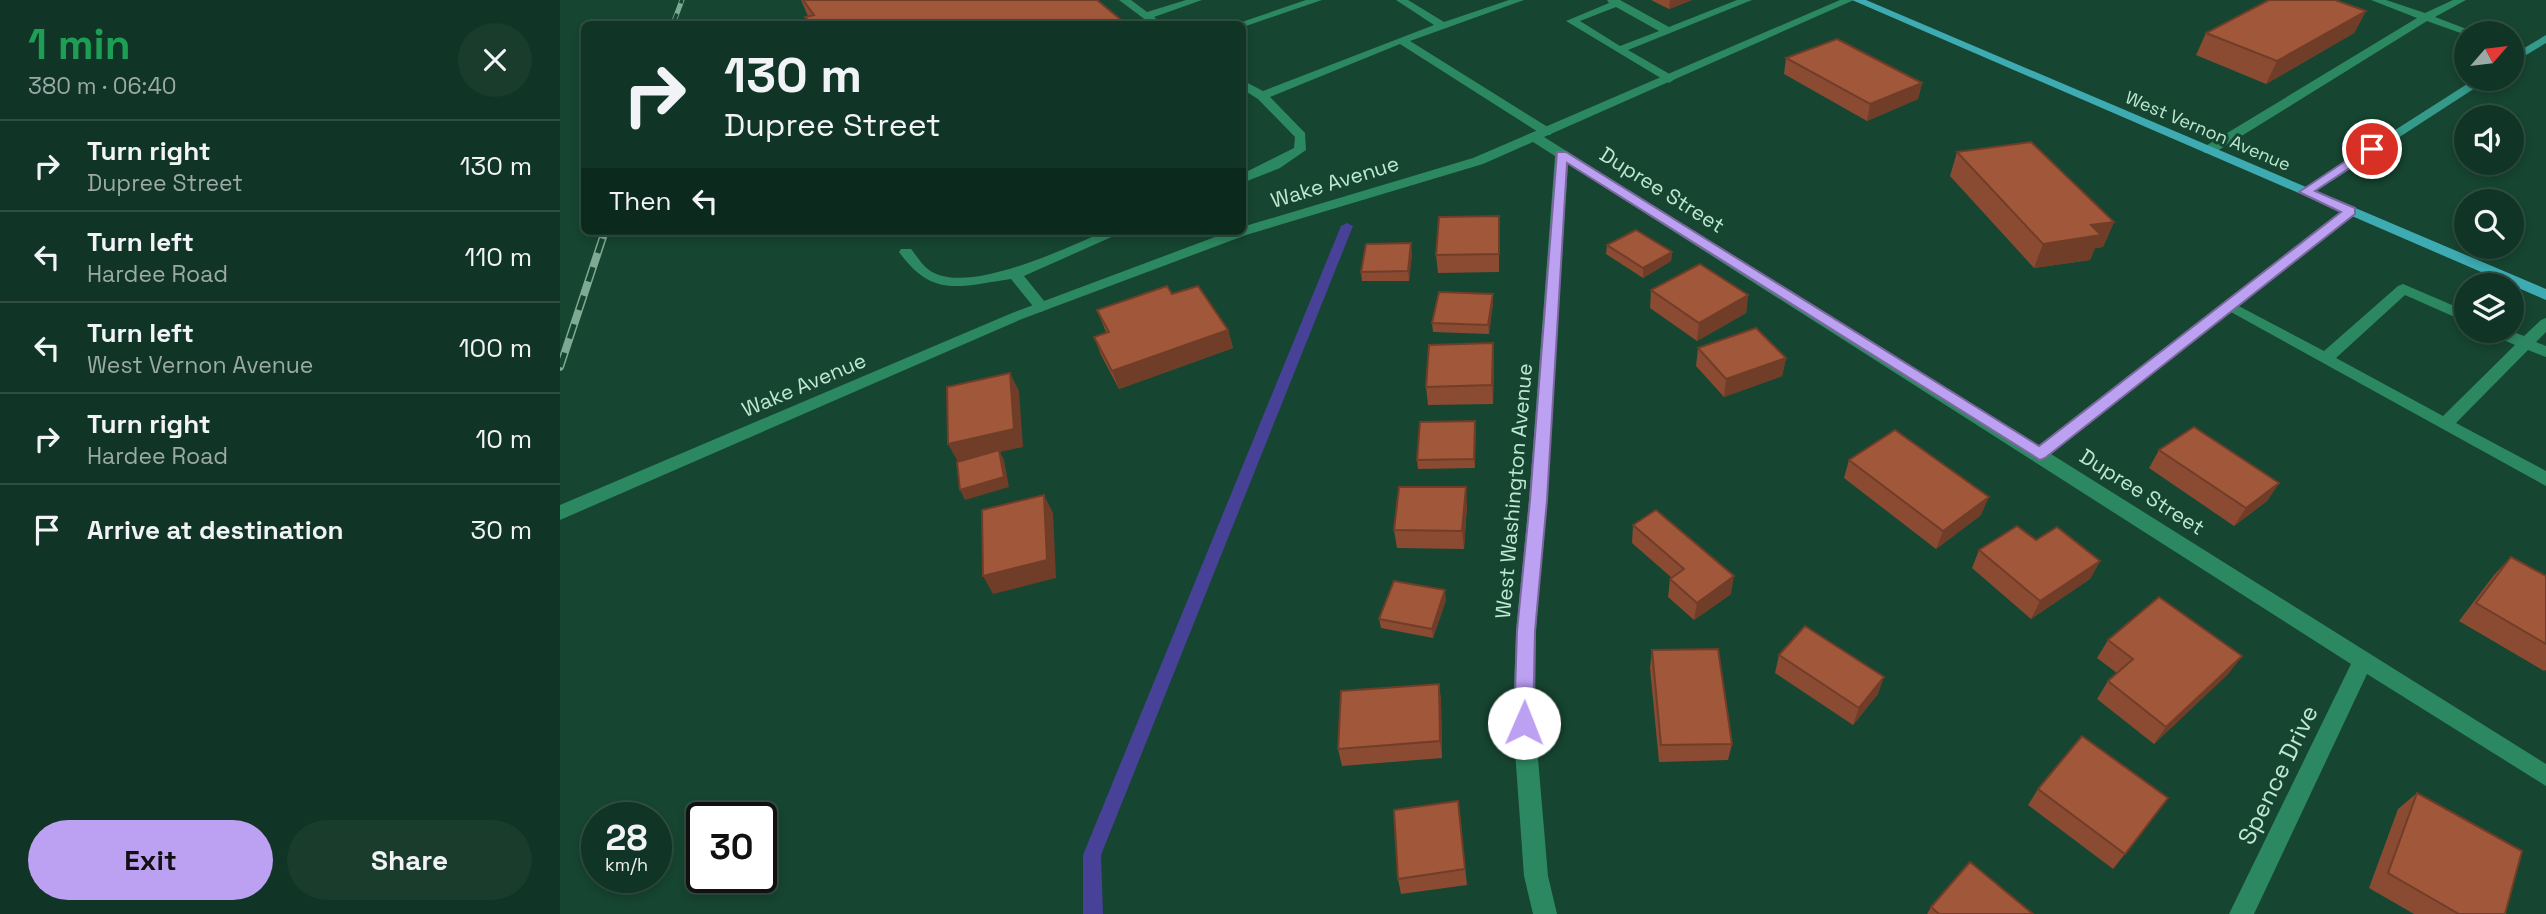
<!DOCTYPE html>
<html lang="en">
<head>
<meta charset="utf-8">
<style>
  :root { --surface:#103425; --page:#193c2d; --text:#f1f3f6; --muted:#9caaa7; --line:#304f42; --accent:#bca0f2 }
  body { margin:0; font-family:"Space Grotesk",sans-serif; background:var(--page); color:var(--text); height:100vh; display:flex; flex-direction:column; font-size:26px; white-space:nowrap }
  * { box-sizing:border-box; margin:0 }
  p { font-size:23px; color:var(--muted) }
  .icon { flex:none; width:38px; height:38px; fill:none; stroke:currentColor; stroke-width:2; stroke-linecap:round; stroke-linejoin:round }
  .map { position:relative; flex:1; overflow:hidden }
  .sheet { display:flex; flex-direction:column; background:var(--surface); width:560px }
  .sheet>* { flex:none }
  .hud { position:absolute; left:21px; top:21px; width:665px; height:214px; border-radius:10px; box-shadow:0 4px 10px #0003,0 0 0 2px var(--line); background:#103425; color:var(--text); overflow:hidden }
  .needle { width:46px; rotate:62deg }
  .tools { position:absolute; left:1894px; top:21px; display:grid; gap:14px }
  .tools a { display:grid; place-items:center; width:70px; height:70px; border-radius:50%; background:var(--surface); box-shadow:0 4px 10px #0003,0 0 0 2px var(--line); font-size:35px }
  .speed { position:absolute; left:21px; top:802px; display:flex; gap:14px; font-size:35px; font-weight:700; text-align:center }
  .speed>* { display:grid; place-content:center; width:91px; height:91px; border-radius:50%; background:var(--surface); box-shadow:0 4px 10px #0003,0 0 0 2px var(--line); line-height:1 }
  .speed small { font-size:18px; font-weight:400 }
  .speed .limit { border:4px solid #111; border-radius:10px; background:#fff; color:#111 }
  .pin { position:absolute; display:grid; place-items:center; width:60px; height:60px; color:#fff; margin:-30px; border:4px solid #fff; border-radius:50%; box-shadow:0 2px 7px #0007 }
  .me { position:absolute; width:77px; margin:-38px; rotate:1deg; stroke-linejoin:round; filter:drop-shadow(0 0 5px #0008) }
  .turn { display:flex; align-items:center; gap:24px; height:147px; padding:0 28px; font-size:32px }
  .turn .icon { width:91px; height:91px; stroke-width:2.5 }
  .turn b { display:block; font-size:49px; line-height:60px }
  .then { display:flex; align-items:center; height:66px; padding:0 28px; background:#0003; gap:14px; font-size:26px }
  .round { display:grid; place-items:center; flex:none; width:74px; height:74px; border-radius:37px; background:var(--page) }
  .summary { display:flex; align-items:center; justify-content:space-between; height:119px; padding:0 28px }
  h1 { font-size:42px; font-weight:600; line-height:52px; color:#1e9e55 }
  .action { display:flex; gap:14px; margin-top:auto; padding:14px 28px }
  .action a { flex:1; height:80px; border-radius:42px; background:var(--accent); color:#111; font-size:28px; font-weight:600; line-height:80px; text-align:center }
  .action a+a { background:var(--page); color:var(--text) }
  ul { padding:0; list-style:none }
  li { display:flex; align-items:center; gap:21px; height:91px; padding:0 28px; border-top:2px solid var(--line) }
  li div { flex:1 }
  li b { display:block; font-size:26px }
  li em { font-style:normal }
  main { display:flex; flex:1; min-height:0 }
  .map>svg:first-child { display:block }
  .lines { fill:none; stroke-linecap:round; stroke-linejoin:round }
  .stream { fill:#474297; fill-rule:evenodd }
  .lane { fill:#2c8861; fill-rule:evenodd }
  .street { fill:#2c8861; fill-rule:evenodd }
  .secondary { fill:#359a8a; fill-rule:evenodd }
  .primary { fill:#3eabb2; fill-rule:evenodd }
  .rail-far1-casing { stroke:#7eaa94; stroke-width:5 }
  .rail-casing { stroke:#7eaa94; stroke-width:8 }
  .rail-far1 { stroke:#164531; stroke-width:3.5; stroke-dasharray:11; stroke-linecap:butt }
  .rail { stroke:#164531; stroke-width:5; stroke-dasharray:15; stroke-linecap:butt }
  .wall { fill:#8a4b32 }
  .shaded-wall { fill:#703d29 }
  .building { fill:#a0573a; stroke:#703d29; stroke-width:2 }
  .route { fill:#bca0f2; stroke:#7a689d; stroke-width:2 }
  .labels { text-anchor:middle; stroke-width:6; stroke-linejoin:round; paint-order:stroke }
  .far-street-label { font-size:18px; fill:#bee8d1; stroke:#164531 }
  .street-label { font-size:21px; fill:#bee8d1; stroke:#164531 }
  .near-street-label { font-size:24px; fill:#bee8d1; stroke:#164531 }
</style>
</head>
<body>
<main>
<section class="sheet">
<div class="summary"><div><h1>1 min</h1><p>380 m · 06:40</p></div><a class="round"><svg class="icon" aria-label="close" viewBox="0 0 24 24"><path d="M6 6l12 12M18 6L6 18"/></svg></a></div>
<ul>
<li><svg class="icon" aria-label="right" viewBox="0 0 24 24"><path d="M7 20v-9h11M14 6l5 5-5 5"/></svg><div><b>Turn right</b><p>Dupree Street</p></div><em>130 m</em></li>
<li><svg class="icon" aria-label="left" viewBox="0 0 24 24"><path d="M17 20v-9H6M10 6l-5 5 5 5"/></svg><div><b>Turn left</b><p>Hardee Road</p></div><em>110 m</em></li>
<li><svg class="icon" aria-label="left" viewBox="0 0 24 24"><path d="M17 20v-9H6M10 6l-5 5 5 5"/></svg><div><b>Turn left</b><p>West Vernon Avenue</p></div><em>100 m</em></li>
<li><svg class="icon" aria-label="right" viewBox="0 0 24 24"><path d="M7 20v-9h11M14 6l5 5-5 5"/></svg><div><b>Turn right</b><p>Hardee Road</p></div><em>10 m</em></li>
<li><svg class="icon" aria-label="arrive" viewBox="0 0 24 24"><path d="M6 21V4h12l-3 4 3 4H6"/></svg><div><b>Arrive at destination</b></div><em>30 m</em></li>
</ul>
<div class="action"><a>Exit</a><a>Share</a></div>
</section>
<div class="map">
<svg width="1986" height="914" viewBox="0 0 1986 914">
  <rect width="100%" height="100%" fill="#164531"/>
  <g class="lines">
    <path class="stream" d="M 787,223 L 793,226 L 541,855 L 543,914 L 523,914 L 523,855 L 781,226 Z"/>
    <g class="lane">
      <path d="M 559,0 L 571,0 L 587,12 L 626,0 L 642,0 L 594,17 L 603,24 L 591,24 Z"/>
      <path d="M 746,0 L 762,0 L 686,26 L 676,24 Z"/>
      <path d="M 836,0 L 848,0 L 884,22 L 949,0 L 964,0 L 850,41 L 991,129 L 991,135 L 983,135 L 840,44 L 710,97 L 745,133 L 746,150 L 720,168 L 682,183 L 682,174 L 734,148 L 735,137 L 698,99 L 682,89 L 682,80 L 703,91 L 874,25 Z"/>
      <path d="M 1047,0 L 1060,0 L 1109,27 L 1177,0 L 1192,0 L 1068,50 L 1113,76 L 1115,79 L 1109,83 L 1006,21 L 1049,3 ZM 1056,7 L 1099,31 L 1060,46 L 1020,21 Z"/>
      <path d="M 1811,0 L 1826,0 L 1865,13 L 1893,0 L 1906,0 L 1875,17 L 1917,33 L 1906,35 L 1867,21 L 1654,153 L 1644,153 L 1644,147 L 1857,18 Z"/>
      <path d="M 1951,44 L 1969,50 L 1971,52 L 1965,55 L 1951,51 Z"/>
      <path d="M 546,231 L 565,231 L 464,276 L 489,307 L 481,312 L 476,310 L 451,279 C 400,286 373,299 339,252 L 341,249 L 351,249 C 356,255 362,265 369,270 C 407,297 507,247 546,231 Z"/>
      <path d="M 1843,284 L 1906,311 L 1906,322 L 1845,295 L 1776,358 L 1883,416 L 1955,345 L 1932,335 L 1930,331 L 1951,331 L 1964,336 L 1981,320 L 1986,318 L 1986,332 L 1976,342 L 1986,346 L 1986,357 L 1968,350 L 1896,423 L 1986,471 L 1986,486 L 1660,306 L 1663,303 L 1673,303 L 1764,351 L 1838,286 Z"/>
    </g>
    <path class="street" d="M 1280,0 L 1294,0 L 984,137 L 1478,446 L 1785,208 L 1795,208 L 1795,214 L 1491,454 L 1986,764 L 1986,786 L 1807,674 L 1694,914 L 1669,914 L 1791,664 L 1008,164 L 976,631 L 975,723 L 988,876 L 997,914 L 973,914 L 964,876 L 953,723 L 956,631 L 969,500 L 995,156 L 973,142 L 923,164 L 686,235 L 462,319 L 0,520 L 0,505 L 452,313 L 671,231 L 682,231 L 682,227 L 913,158 Z"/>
    <g class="secondary">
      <path d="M 1986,35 L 1986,43 L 1951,64 L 1951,56 Z"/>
      <path d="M 1915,79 L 1929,79 L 1750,195 L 1745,196 L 1738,192 Z"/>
    </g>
    <path class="primary" d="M 1292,0 L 1306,0 L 1986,289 L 1986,300 Z"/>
    <g class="rail-far1-casing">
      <path id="rail-far1" d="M 113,24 L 122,0"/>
    </g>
    <g class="rail-casing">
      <path id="rail" d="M 0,367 L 45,231"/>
    </g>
    <use href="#rail-far1" class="rail-far1"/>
    <use href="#rail" class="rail"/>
  </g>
  <g class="wall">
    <path d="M 241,0 L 537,0 L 566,24 L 248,24 L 245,17 L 248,16 Z"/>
    <path d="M 1091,0 L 1132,0 L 1109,9 Z"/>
    <path d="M 1806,11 L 1794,33 L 1706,84 L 1636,55 L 1646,33 Z"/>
    <path d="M 1226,58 L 1362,83 L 1358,99 L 1307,121 L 1224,74 Z"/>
    <path d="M 1397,152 L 1554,222 L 1543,247 L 1535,248 L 1530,260 L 1474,268 L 1390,176 Z"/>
    <path d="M 939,233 L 939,272 L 878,273 L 876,255 Z"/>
    <path d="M 1047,245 L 1112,252 L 1111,261 L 1083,278 L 1046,254 Z"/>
    <path d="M 852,253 L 849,281 L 802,281 L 801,272 Z"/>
    <path d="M 1091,290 L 1188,295 L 1186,313 L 1137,341 L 1090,308 Z"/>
    <path d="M 612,294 L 668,330 L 673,348 L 559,389 L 541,355 L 534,337 L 546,332 L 537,310 Z"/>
    <path d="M 933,303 L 929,334 L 873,332 L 872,323 Z"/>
    <path d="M 1138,348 L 1226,358 L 1222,376 L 1164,397 L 1136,366 Z"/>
    <path d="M 934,362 L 933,404 L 868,405 L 866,387 Z"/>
    <path d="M 915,421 L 915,468 L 858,469 L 857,460 Z"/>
    <path d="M 1599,450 L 1719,483 L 1707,501 L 1674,526 L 1589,468 Z"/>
    <path d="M 1289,460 L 1421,515 L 1376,549 L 1284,478 Z"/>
    <path d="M 907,505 L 904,549 L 837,548 L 834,530 Z"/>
    <path d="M 1073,525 L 1171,594 L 1134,620 L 1108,597 L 1110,579 L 1112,578 L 1072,543 Z"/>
    <path d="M 1476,540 L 1540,561 L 1530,579 L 1471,619 L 1412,568 L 1419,550 Z"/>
    <path d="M 1951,557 L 1986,576 L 1986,670 L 1984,671 L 1899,621 L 1934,575 Z"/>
    <path d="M 886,600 L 873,638 L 821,628 L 819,619 Z"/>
    <path d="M 1548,640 L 1682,656 L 1668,674 L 1594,744 L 1537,699 L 1548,681 L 1557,673 L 1537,658 Z"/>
    <path d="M 1092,650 L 1172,744 L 1168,760 L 1099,762 L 1090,668 Z"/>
    <path d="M 1219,655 L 1318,694 L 1293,725 L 1215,673 Z"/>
    <path d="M 879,684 L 881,701 L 882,758 L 782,766 L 778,749 Z"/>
    <path d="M 1478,789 L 1565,854 L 1553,869 L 1468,805 Z"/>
    <path d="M 1857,793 L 1945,914 L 1854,914 L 1809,888 L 1838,809 Z"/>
    <path d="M 898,801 L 907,885 L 841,894 L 838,879 Z"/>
    <path d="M 1371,907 L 1473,914 L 1367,914 Z"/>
  </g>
  <g class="shaded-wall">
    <path d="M 1110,0 L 1132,0 L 1109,9 Z"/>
    <path d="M 1806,11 L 1794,33 L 1706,84 L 1717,61 Z"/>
    <path d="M 1362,83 L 1358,99 L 1307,121 L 1310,104 Z"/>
    <path d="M 1554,222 L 1543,247 L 1535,248 L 1530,260 L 1474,268 L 1483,244 L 1531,225 Z"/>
    <path d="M 851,243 L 852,253 L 849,281 L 848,271 Z"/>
    <path d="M 1112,252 L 1111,261 L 1083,278 L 1083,268 Z"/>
    <path d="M 933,294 L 933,303 L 929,334 L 928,325 Z"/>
    <path d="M 1188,295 L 1186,313 L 1137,341 L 1139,323 Z"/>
    <path d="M 668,330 L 673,348 L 559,389 L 552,371 Z"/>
    <path d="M 933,343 L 934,362 L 933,404 L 932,385 Z"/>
    <path d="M 1226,358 L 1222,376 L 1164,397 L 1166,379 Z"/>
    <path d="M 450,373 L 459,391 L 463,447 L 440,452 L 444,460 L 449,487 L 405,500 L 400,490 L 398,462 L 388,444 Z"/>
    <path d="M 915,421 L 916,431 L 915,468 L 914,459 Z"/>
    <path d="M 1719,483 L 1707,501 L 1674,526 L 1686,508 Z"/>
    <path d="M 906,487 L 907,505 L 904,549 L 902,531 Z"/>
    <path d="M 484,495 L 493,513 L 496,578 L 433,594 L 423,576 Z"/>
    <path d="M 1429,497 L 1421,515 L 1376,549 L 1383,531 Z"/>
    <path d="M 1540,561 L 1530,579 L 1471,619 L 1480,601 Z"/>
    <path d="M 1174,576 L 1171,594 L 1134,620 L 1137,603 Z"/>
    <path d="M 885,590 L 886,600 L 873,638 L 872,629 Z"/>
    <path d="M 1682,656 L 1668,674 L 1594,744 L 1606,727 Z"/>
    <path d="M 1324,677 L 1318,694 L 1293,725 L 1299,708 Z"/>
    <path d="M 879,684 L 881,701 L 882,758 L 880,741 Z"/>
  </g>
  <g class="building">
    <path d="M 243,0 L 537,0 L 566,24 L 251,24 L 245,17 L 254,15 Z"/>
    <path d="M 1709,0 L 1775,0 L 1806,11 L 1717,61 L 1646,33 Z"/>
    <path d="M 1277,39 L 1362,83 L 1310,104 L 1226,58 Z"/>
    <path d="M 1471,142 L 1554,222 L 1531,225 L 1541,235 L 1483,244 L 1397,152 Z"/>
    <path d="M 939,216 L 939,254 L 876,255 L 879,217 Z"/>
    <path d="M 1076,230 L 1112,252 L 1083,268 L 1047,245 Z"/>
    <path d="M 851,243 L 848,271 L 801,272 L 806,244 Z"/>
    <path d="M 1140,264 L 1188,295 L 1139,323 L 1091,290 Z"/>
    <path d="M 607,286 L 612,294 L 638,286 L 668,330 L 552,371 L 534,337 L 549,332 L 537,310 Z"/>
    <path d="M 879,292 L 933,294 L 928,325 L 872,323 Z"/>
    <path d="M 1196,328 L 1226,358 L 1166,379 L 1138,348 Z"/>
    <path d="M 933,343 L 932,385 L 866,387 L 869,345 Z"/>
    <path d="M 450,373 L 454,429 L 388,444 L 387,387 Z"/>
    <path d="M 915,421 L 914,459 L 857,460 L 860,422 Z"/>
    <path d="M 1634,427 L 1719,483 L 1686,508 L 1599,450 Z"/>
    <path d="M 1335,430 L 1429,497 L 1383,531 L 1289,460 Z"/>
    <path d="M 439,450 L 444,477 L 400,490 L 397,462 Z"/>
    <path d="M 839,487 L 906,487 L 902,531 L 834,530 Z"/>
    <path d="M 484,495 L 487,560 L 423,576 L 422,510 Z"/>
    <path d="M 1096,510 L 1174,576 L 1137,603 L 1110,579 L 1124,569 L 1073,525 Z"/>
    <path d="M 1457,526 L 1476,540 L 1497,527 L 1540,561 L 1480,601 L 1419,550 Z"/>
    <path d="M 1951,557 L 1986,576 L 1986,644 L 1916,603 Z"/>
    <path d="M 834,581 L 885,590 L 872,629 L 819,619 Z"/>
    <path d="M 1599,597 L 1682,656 L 1606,727 L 1548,681 L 1573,659 L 1548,640 Z"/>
    <path d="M 1245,626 L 1324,677 L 1299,708 L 1219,655 Z"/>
    <path d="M 1158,649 L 1172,744 L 1101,745 L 1092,650 Z"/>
    <path d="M 879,684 L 880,741 L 778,749 L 781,691 Z"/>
    <path d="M 1522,736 L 1608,798 L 1565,854 L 1478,789 Z"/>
    <path d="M 1857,793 L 1962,851 L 1945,914 L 1899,914 L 1828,873 Z"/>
    <path d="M 898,801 L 905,869 L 838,879 L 834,810 Z"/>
    <path d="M 1410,862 L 1473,914 L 1379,914 L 1371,907 Z"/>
  </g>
  <path class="route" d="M 1808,146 L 1818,149 L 1755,191 L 1795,208 L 1795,214 L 1485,458 L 1480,460 L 1007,163 L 987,500 L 975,631 L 973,723 L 971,729 L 964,731 L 957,729 L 954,723 L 957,631 L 970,500 L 997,152 L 1006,152 L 1479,446 L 1781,212 L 1739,192 Z"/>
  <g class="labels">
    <g class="far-street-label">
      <text transform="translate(1648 131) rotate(23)" y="6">West Vernon Avenue</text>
    </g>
    <g class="street-label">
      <text transform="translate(775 182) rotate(-17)" y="7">Wake Avenue</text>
      <text transform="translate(1102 190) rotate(32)" y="7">Dupree Street</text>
      <text transform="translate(244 385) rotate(-23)" y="7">Wake Avenue</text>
      <text transform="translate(954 491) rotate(-85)" y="7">West Washington Avenue</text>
      <text transform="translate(1582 492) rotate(32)" y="7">Dupree Street</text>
    </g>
    <g class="near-street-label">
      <text transform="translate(1718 775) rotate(-64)" y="8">Spence Drive</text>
    </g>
  </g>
</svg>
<div class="tools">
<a><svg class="needle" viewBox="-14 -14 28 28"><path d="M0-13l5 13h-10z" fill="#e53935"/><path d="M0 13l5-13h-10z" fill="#9caaa7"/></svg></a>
<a><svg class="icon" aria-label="sound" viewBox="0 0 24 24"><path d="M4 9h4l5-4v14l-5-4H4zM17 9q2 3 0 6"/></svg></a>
<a><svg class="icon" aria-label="search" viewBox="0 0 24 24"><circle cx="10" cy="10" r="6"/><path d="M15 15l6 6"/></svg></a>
<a><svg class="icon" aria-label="layers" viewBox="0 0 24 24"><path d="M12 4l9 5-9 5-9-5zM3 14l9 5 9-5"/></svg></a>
</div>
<div class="speed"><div>28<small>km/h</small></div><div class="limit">30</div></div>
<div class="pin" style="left:1812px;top:149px;background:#d93025"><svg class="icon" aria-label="arrive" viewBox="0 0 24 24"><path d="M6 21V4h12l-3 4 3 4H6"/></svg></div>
<svg class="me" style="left:964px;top:723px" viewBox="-20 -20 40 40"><circle r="19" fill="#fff"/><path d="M0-13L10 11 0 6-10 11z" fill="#bca0f2"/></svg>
<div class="hud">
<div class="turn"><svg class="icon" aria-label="right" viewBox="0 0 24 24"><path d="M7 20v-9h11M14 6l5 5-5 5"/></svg><div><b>130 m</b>Dupree Street</div></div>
<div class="then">Then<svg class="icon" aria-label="left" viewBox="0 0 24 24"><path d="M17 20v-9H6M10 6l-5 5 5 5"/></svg></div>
</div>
</div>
</main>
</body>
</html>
